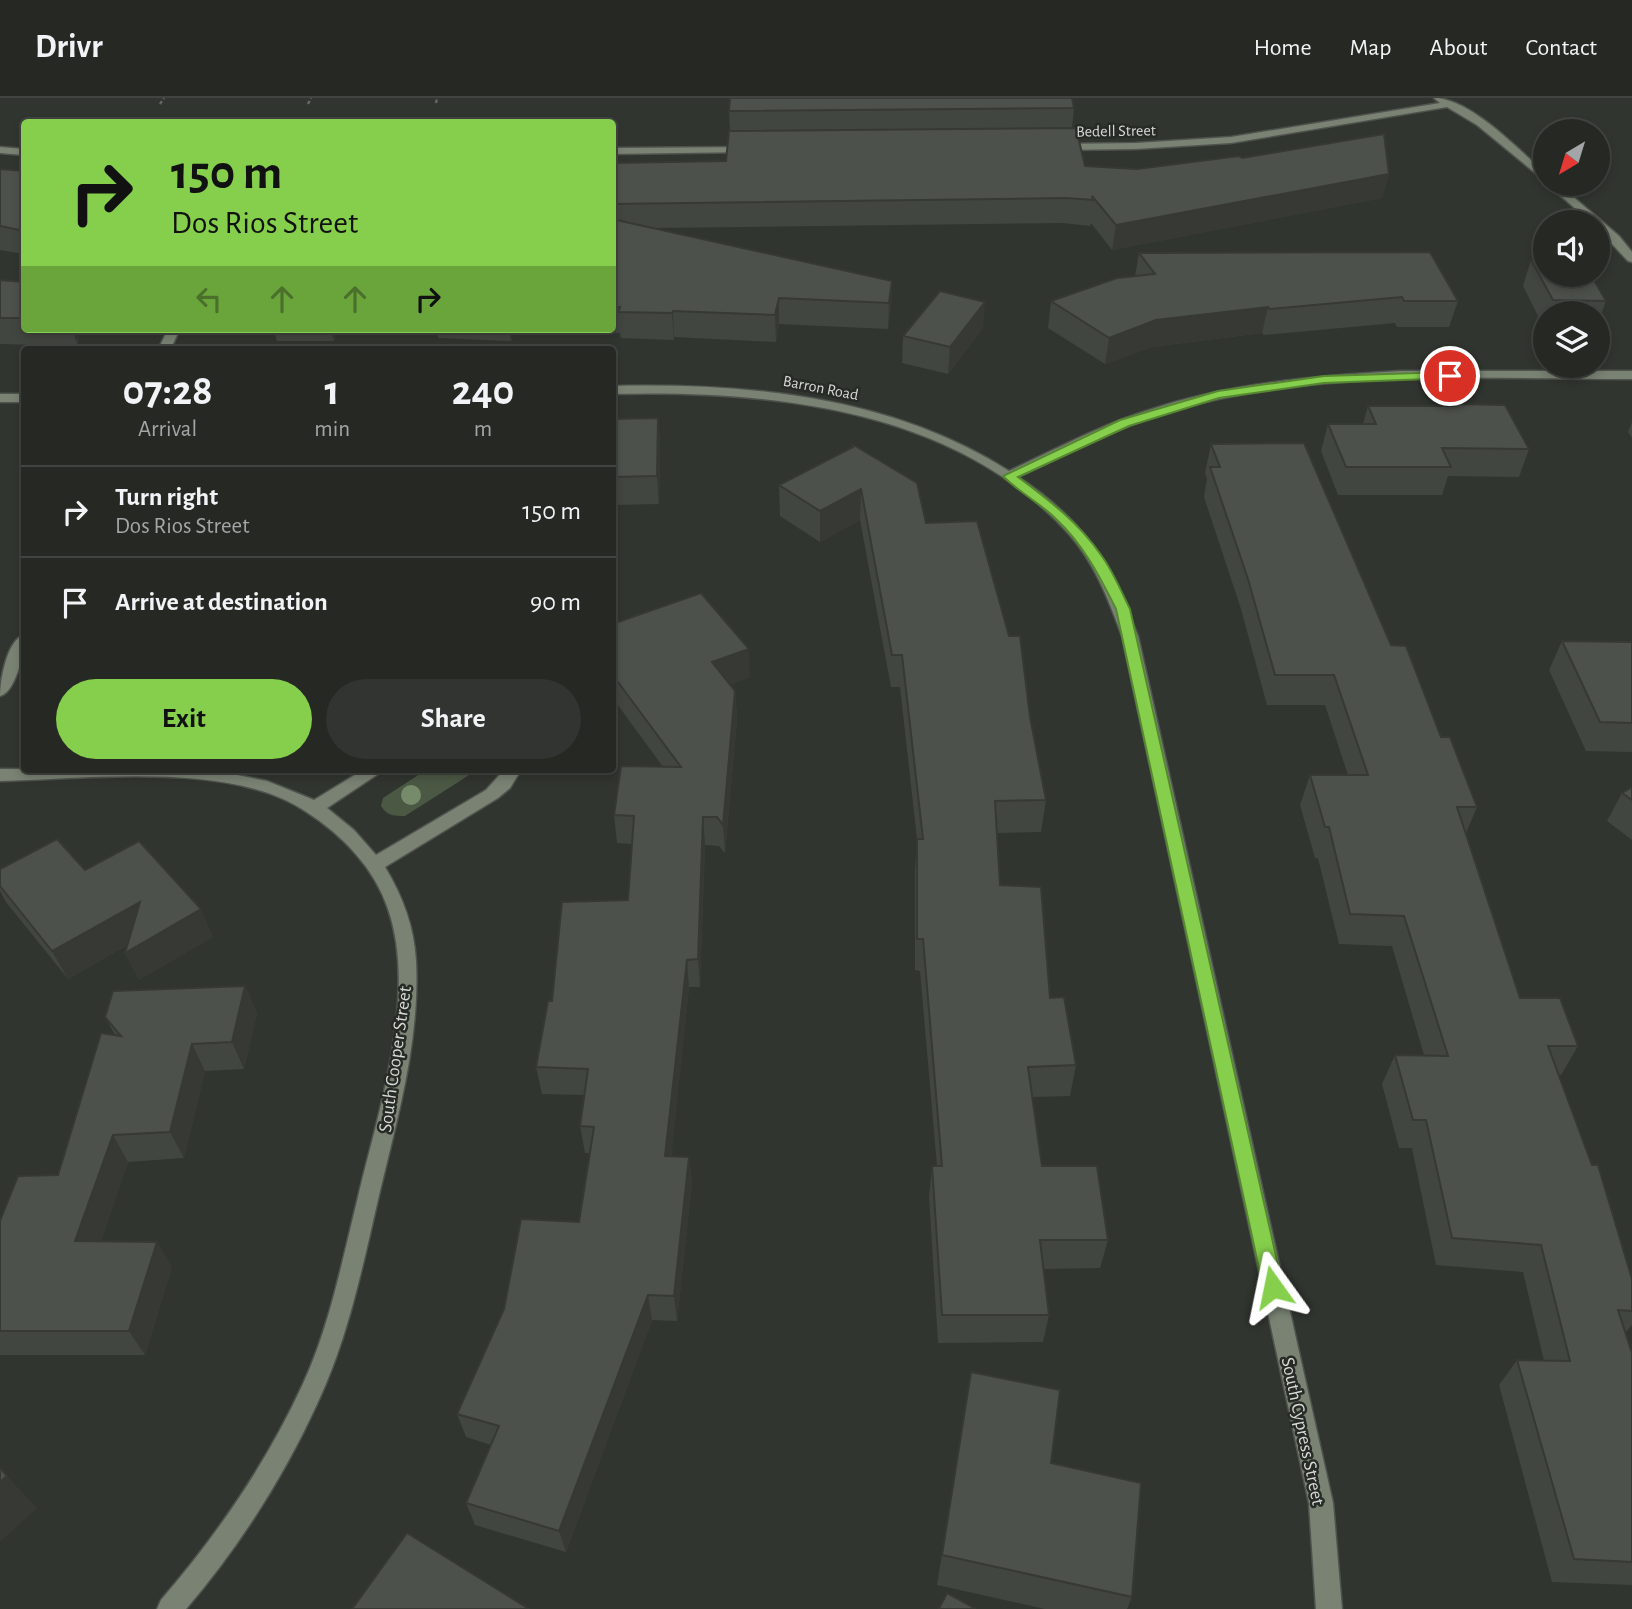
<!DOCTYPE html>
<html lang="en">
<head>
<meta charset="utf-8">
<style>
  :root { --surface:#252823; --page:#313430; --text:#f1f3f6; --muted:#a3a6a6; --line:#424441; --accent:#85cf4c }
  body { margin:0; font-family:"Alegreya Sans",sans-serif; background:var(--page); color:var(--text); height:100vh; display:flex; flex-direction:column; font-size:26px; white-space:nowrap }
  * { box-sizing:border-box; margin:0 }
  p { font-size:23px; color:var(--muted) }
  .icon { flex:none; width:38px; height:38px; fill:none; stroke:currentColor; stroke-width:2; stroke-linecap:round; stroke-linejoin:round }
  .map { position:relative; flex:1; overflow:hidden }
  .panel { position:absolute; left:21px; top:248px; width:595px; height:427px; display:flex; flex-direction:column; background:var(--surface); border-radius:7px; box-shadow:0 4px 10px #0003,0 0 0 2px var(--line) }
  .panel>* { flex:none }
  .guide { position:absolute; left:21px; top:21px; width:595px; height:214px; border-radius:7px; box-shadow:0 4px 10px #0003,0 0 0 2px var(--line); background:#85cf4c; color:#111; overflow:hidden }
  .needle { width:46px; rotate:218deg }
  .fabs { position:absolute; left:1533px; top:21px; display:grid; gap:14px }
  .fabs a { display:grid; place-items:center; width:77px; height:77px; border-radius:50%; background:var(--surface); box-shadow:0 4px 10px #0003,0 0 0 2px var(--line); font-size:35px }
  .pin { position:absolute; display:grid; place-items:center; width:60px; height:60px; color:#fff; margin:-30px; border:4px solid #fff; border-radius:50%; box-shadow:0 2px 7px #0007 }
  .me { position:absolute; width:77px; margin:-38px; rotate:348deg; stroke-linejoin:round; filter:drop-shadow(0 0 5px #0008) }
  .turn { display:flex; align-items:center; gap:24px; height:147px; padding:0 35px; font-size:32px }
  .turn .icon { width:91px; height:91px; stroke-width:2.5 }
  .turn b { display:block; font-size:49px; line-height:60px }
  .lanes { display:flex; align-items:center; height:66px; padding:0 35px; background:#0003; justify-content:center; gap:35px; direction:ltr }
  .lanes .off { opacity:.35 }
  .eta { display:flex; justify-content:space-evenly; align-items:center; height:119px; text-align:center }
  .eta b { font-size:42px; font-weight:700; line-height:49px }
  .button { display:flex; gap:14px; margin-top:auto; padding:14px 35px }
  .button a { flex:1; height:80px; border-radius:42px; background:var(--accent); color:#111; font-size:28px; font-weight:700; line-height:80px; text-align:center }
  .button a+a { background:var(--page); color:var(--text) }
  ul { padding:0; list-style:none }
  li { display:flex; align-items:center; gap:21px; height:91px; padding:0 35px; border-top:2px solid var(--line) }
  li div { flex:1 }
  li b { display:block; font-size:26px }
  li em { font-style:normal }
  header { display:flex; align-items:center; gap:42px; box-sizing:border-box; height:98px; padding:0 35px; background:var(--surface); border-bottom:2px solid var(--line) }
  header strong { font-size:33px }
  nav { display:flex; gap:38px; margin-inline-start:auto; font-size:24px }
  .map>svg:first-child { display:block }
  .green { fill:#4b5843 }
  .lines { fill:none; stroke-linecap:round; stroke-linejoin:round }
  .minor-casing { stroke:#4f534d; stroke-width:3 }
  .path { stroke:#636762; stroke-width:2.5; stroke-dasharray:3.5 2.5; stroke-linecap:butt }
  .minor { fill:#798273; fill-rule:evenodd }
  .tree { fill:#768b69 }
  .wall { fill:#424640 }
  .shaded-wall { fill:#363934 }
  .building { fill:#4d514b; stroke:#363934; stroke-width:2 }
  .route { fill:#85cf4c; stroke:#568731; stroke-width:2 }
  .labels { text-anchor:middle; stroke-width:5; stroke-linejoin:round; paint-order:stroke }
  .far-street-label { font-size:16px; fill:#d7d9d6; stroke:#272b26 }
  .street-label { font-size:19px; fill:#d7d9d6; stroke:#272b26 }
</style>
</head>
<body>
<header>
<strong>Drivr</strong>
<nav><a>Home</a><a>Map</a><a>About</a><a>Contact</a></nav>
</header>
<div class="map">
<svg width="1632" height="1511" viewBox="0 0 1632 1511">
  <rect width="100%" height="100%" fill="#31352f"/>
  <path class="green" d="M 426,672 L 477,672 L 405,718 C 394,718 387,718 381,708 L 383,700 Z"/>
  <g class="lines">
    <g class="minor-casing">
      <g id="minor">
        <path d="M 1434,0 C 1470,0 1519,52 1545,75 L 1545,83 L 1477,27 L 1447,9 L 1231,45 L 1136,51 L 1057,52 L 1052,49 L 1057,46 L 1136,45 L 1231,39 L 1440,5 Z"/>
        <path d="M 0,49 L 24,51 L 24,57 L 0,55 Z"/>
        <path d="M 753,49 L 753,53 L 749,54 L 612,56 L 612,50 Z"/>
        <path d="M 1547,86 L 1558,86 L 1619,138 L 1632,154 L 1632,164 L 1628,163 L 1598,131 L 1598,124 L 1591,124 Z"/>
        <path d="M 168,231 L 180,231 L 170,252 L 158,252 Z"/>
        <path d="M 1400,273 L 1632,273 L 1632,281 C 1480,281 1322,270 1174,312 C 1120,328 1069,355 1018,379 C 1056,403 1095,441 1115,482 C 1124,499 1130,520 1138,538 L 1333,1405 L 1342,1511 L 1316,1511 L 1309,1405 L 1122,538 C 1108,501 1095,465 1068,435 C 955,310 770,292 612,296 L 612,288 C 749,285 891,298 1009,373 C 1054,352 1099,328 1146,313 C 1228,285 1315,278 1400,273 Z"/>
        <rect x="0" y="296" width="24" height="8"/>
        <path d="M 24,537 C 25,552 16,594 0,598 C 0,582 7,542 24,537 Z"/>
        <path d="M 0,671 L 212,672 L 267,683 L 314,702 L 363,672 L 384,672 L 327,710 L 354,732 L 376,757 L 486,692 L 504,672 L 521,672 L 510,690 L 498,700 L 385,769 C 403,799 414,828 416,863 C 420,941 398,1018 380,1093 C 363,1166 349,1238 317,1306 C 283,1380 239,1449 186,1511 L 157,1511 L 161,1502 C 217,1437 266,1366 302,1288 C 330,1228 342,1163 358,1099 C 378,1014 418,897 388,811 C 374,769 341,736 305,713 C 231,663 87,681 0,683 Z"/>
      </g>
    </g>
    <g class="path">
      <path d="M 436,5 L 437,0"/>
      <path d="M 160,6 L 164,0"/>
      <path d="M 308,6 L 311,0"/>
    </g>
    <use href="#minor" class="minor"/>
  </g>
  <circle class="tree" cx="411" cy="697" r="10"/>
  <g class="wall">
    <path d="M 1074,10 L 1072,30 L 1085,68 L 1137,71 L 1242,60 L 1389,76 L 1382,100 L 1112,152 L 1091,125 L 1090,128 L 1063,125 L 655,130 L 892,183 L 891,209 L 888,231 L 779,226 L 776,244 L 674,239 L 674,242 L 621,240 L 620,235 L 515,231 L 511,243 L 438,240 L 437,231 L 612,231 L 612,65 L 726,63 L 730,33 L 729,13 Z"/>
    <path d="M 0,71 L 24,73 L 24,156 L 0,152 Z"/>
    <path d="M 1139,155 L 1458,203 L 1449,229 L 1397,229 L 1395,225 L 1264,237 L 1262,235 L 1152,249 L 1105,266 L 1048,230 L 1051,203 L 1135,178 Z"/>
    <path d="M 1531,162 L 1606,203 L 1598,225 L 1598,215 L 1545,215 L 1545,228 L 1543,228 L 1523,188 Z"/>
    <path d="M 0,182 L 24,184 L 24,231 L 79,231 L 78,248 L 0,246 Z"/>
    <path d="M 983,230 L 948,276 L 902,265 L 903,238 Z"/>
    <path d="M 273,231 L 338,231 L 334,243 L 277,243 Z"/>
    <path d="M 1454,306 L 1529,351 L 1519,379 L 1448,378 L 1442,397 L 1338,397 L 1321,353 L 1328,326 L 1363,326 L 1368,308 L 1454,308 Z"/>
    <path d="M 658,320 L 660,347 L 659,406 L 612,407 L 612,321 Z"/>
    <path d="M 1632,324 L 1632,340 L 1628,334 Z"/>
    <path d="M 852,346 L 926,425 L 1030,619 L 1046,702 L 1041,734 L 997,735 L 1000,787 L 1050,900 L 1076,967 L 1070,998 L 1032,999 L 1042,1068 L 1108,1142 L 1100,1170 L 1044,1171 L 1049,1217 L 1043,1244 L 938,1245 L 929,1098 L 932,1068 L 937,1068 L 920,873 L 915,872 L 915,772 L 917,741 L 900,589 L 891,589 L 860,422 L 820,444 L 780,418 L 779,387 L 852,349 Z"/>
    <path d="M 1211,346 L 1391,547 L 1477,709 L 1466,735 L 1520,900 L 1578,948 L 1561,977 L 1559,977 L 1632,1181 L 1632,1227 L 1625,1235 L 1632,1255 L 1632,1487 L 1552,1484 L 1499,1287 L 1517,1262 L 1544,1263 L 1523,1174 L 1436,1167 L 1412,1050 L 1399,1050 L 1382,986 L 1395,957 L 1424,957 L 1392,848 L 1339,846 L 1318,760 L 1315,760 L 1300,707 L 1310,677 L 1348,677 L 1325,607 L 1267,607 L 1241,511 L 1204,399 L 1207,381 L 1205,375 Z"/>
    <path d="M 612,526 L 750,579 L 730,587 L 735,593 L 737,621 L 725,755 L 719,748 L 705,747 L 700,889 L 689,889 L 671,1059 L 689,1059 L 692,1085 L 677,1223 L 652,1222 L 566,1454 L 475,1427 L 466,1405 L 491,1347 L 466,1339 L 457,1316 L 579,1124 L 590,1055 L 585,1055 L 580,1028 L 584,997 L 542,996 L 536,969 L 552,903 L 628,802 L 632,746 L 617,745 L 614,717 L 663,669 L 612,599 Z"/>
    <path d="M 1562,543 L 1632,544 L 1632,654 L 1586,653 L 1549,572 Z"/>
    <path d="M 1632,689 L 1632,742 L 1607,723 L 1622,695 Z"/>
    <path d="M 0,771 L 85,772 L 213,839 L 139,882 L 125,855 L 127,847 L 68,881 L 6,804 L 0,793 Z"/>
    <path d="M 245,888 L 257,915 L 244,971 L 205,973 L 184,1060 L 128,1064 L 101,1143 L 157,1144 L 172,1169 L 145,1257 L 0,1257 L 0,1123 L 58,1077 L 115,937 L 105,919 Z"/>
    <path d="M 971,1274 L 1051,1365 L 1132,1499 L 1127,1511 L 1045,1511 L 937,1487 Z"/>
  </g>
  <g class="shaded-wall">
    <path d="M 1389,76 L 1382,100 L 1112,152 L 1116,127 Z"/>
    <path d="M 892,183 L 891,209 L 888,231 L 889,205 Z"/>
    <path d="M 779,200 L 779,226 L 776,244 L 775,217 Z"/>
    <path d="M 985,204 L 983,230 L 948,276 L 950,249 Z"/>
    <path d="M 1268,209 L 1262,235 L 1152,249 L 1105,266 L 1109,240 L 1156,222 Z"/>
    <path d="M 673,213 L 674,239 L 674,242 L 672,215 Z"/>
    <path d="M 72,231 L 79,231 L 78,248 Z"/>
    <path d="M 331,231 L 338,231 L 334,243 Z"/>
    <path d="M 509,231 L 515,231 L 511,243 Z"/>
    <path d="M 658,320 L 660,347 L 659,406 L 657,378 Z"/>
    <path d="M 861,391 L 860,422 L 820,444 L 820,413 Z"/>
    <path d="M 749,551 L 750,579 L 714,593 L 712,564 Z"/>
    <path d="M 735,593 L 737,621 L 725,755 L 723,727 Z"/>
    <path d="M 703,719 L 705,747 L 700,889 L 698,861 Z"/>
    <path d="M 140,804 L 154,831 L 68,881 L 52,853 Z"/>
    <path d="M 201,811 L 213,839 L 139,882 L 125,855 Z"/>
    <path d="M 687,862 L 689,889 L 669,1085 L 665,1058 Z"/>
    <path d="M 245,888 L 257,915 L 244,971 L 232,944 Z"/>
    <path d="M 192,946 L 205,973 L 184,1060 L 170,1034 Z"/>
    <path d="M 113,1037 L 128,1064 L 93,1168 L 75,1143 Z"/>
    <path d="M 689,1059 L 692,1085 L 677,1223 L 674,1198 Z"/>
    <path d="M 157,1144 L 172,1169 L 145,1257 L 129,1233 Z"/>
    <path d="M 648,1197 L 652,1222 L 566,1454 L 559,1433 Z"/>
    <path d="M 7,1378 L 37,1410 L 0,1444 L 0,1384 Z"/>
  </g>
  <g class="building">
    <path d="M 730,0 L 1072,0 L 1074,10 L 729,13 Z"/>
    <path d="M 1076,30 L 1085,68 L 1137,71 L 1239,58 L 1242,60 L 1384,36 L 1389,76 L 1116,127 L 1092,98 L 1093,102 L 1066,100 L 612,106 L 612,65 L 726,63 L 729,33 Z"/>
    <path d="M 0,71 L 24,73 L 24,133 L 0,128 Z"/>
    <path d="M 612,121 L 892,183 L 889,205 L 779,200 L 775,217 L 673,213 L 672,215 L 618,214 L 620,209 L 612,209 Z"/>
    <path d="M 1430,154 L 1458,203 L 1404,203 L 1402,199 L 1270,211 L 1268,209 L 1156,222 L 1109,240 L 1051,203 L 1117,180 L 1155,176 L 1139,155 Z"/>
    <path d="M 1531,162 L 1545,162 L 1545,177 L 1591,177 L 1606,203 L 1553,202 Z"/>
    <path d="M 0,182 L 24,184 L 24,220 L 0,220 Z"/>
    <path d="M 940,193 L 985,204 L 950,249 L 903,238 Z"/>
    <path d="M 1454,306 L 1505,307 L 1529,351 L 1442,350 L 1451,369 L 1346,369 L 1328,326 L 1376,326 L 1368,308 L 1455,308 Z"/>
    <path d="M 658,320 L 657,378 L 612,379 L 612,321 Z"/>
    <path d="M 1304,345 L 1391,547 L 1406,548 L 1441,639 L 1450,639 L 1477,709 L 1457,709 L 1520,900 L 1560,900 L 1578,948 L 1548,948 L 1592,1067 L 1598,1067 L 1632,1181 L 1632,1213 L 1618,1212 L 1632,1255 L 1632,1464 L 1574,1461 L 1517,1262 L 1570,1263 L 1541,1147 L 1452,1140 L 1426,1022 L 1413,1022 L 1395,957 L 1448,958 L 1404,818 L 1350,816 L 1329,729 L 1325,729 L 1310,677 L 1368,677 L 1334,577 L 1275,577 L 1248,481 L 1210,369 L 1220,369 L 1211,346 Z"/>
    <path d="M 852,346 L 917,385 L 926,425 L 977,423 L 1009,538 L 1020,538 L 1030,619 L 1046,702 L 995,703 L 1000,787 L 1041,789 L 1050,900 L 1064,899 L 1076,967 L 1028,969 L 1042,1068 L 1097,1068 L 1108,1142 L 1040,1142 L 1049,1217 L 942,1217 L 932,1068 L 942,1068 L 923,841 L 917,841 L 917,741 L 923,741 L 902,557 L 892,557 L 861,391 L 820,413 L 779,387 L 853,349 Z"/>
    <path d="M 701,495 L 749,551 L 712,564 L 735,593 L 723,727 L 717,719 L 703,719 L 698,861 L 687,862 L 665,1058 L 689,1059 L 674,1198 L 648,1197 L 559,1433 L 466,1405 L 499,1328 L 457,1316 L 504,1211 L 521,1121 L 579,1124 L 594,1029 L 580,1028 L 588,971 L 536,969 L 548,903 L 552,903 L 562,804 L 628,802 L 634,718 L 614,717 L 621,668 L 681,669 L 612,576 L 612,526 Z"/>
    <path d="M 1562,543 L 1632,544 L 1632,625 L 1600,624 Z"/>
    <path d="M 1632,689 L 1632,702 L 1622,695 Z"/>
    <path d="M 57,741 L 85,772 L 139,743 L 201,811 L 125,855 L 140,804 L 52,853 L 0,788 L 0,771 Z"/>
    <path d="M 245,888 L 232,944 L 192,946 L 170,1034 L 113,1037 L 75,1143 L 157,1144 L 129,1233 L 0,1233 L 0,1123 L 18,1078 L 58,1077 L 101,935 L 121,938 L 105,919 L 113,893 Z"/>
    <path d="M 971,1274 L 1060,1292 L 1051,1365 L 1141,1385 L 1132,1499 L 942,1457 Z"/>
    <path d="M 0,1370 L 7,1378 L 0,1384 Z"/>
    <path d="M 407,1435 L 529,1511 L 352,1511 Z"/>
    <path d="M 947,1495 L 976,1511 L 939,1511 Z"/>
  </g>
  <path class="route" d="M 1450,274 L 1456,278 L 1454,280 L 1324,285 L 1219,300 L 1129,328 L 1018,379 C 1049,402 1079,425 1101,457 C 1113,473 1121,493 1130,511 L 1283,1189 L 1280,1195 L 1273,1198 L 1266,1195 L 1263,1189 L 1116,511 C 1099,477 1083,446 1055,420 C 1039,404 1018,394 1003,378 L 1120,322 L 1218,293 L 1324,278 Z"/>
  <g class="labels">
    <g class="far-street-label">
      <text transform="translate(1116 32) rotate(-1)" y="6">Bedell Street</text>
      <text transform="translate(821 289) rotate(11)" y="6">Barron Road</text>
    </g>
    <g class="street-label">
      <text transform="translate(394 961) rotate(-82)" y="7">South Cooper Street</text>
      <text transform="translate(1304 1333) rotate(78)" y="7">South Cypress Street</text>
    </g>
  </g>
</svg>
<div class="fabs">
<a><svg class="needle" viewBox="-14 -14 28 28"><path d="M0-13l5 13h-10z" fill="#e53935"/><path d="M0 13l5-13h-10z" fill="#a3a6a6"/></svg></a>
<a><svg class="icon" aria-label="sound" viewBox="0 0 24 24"><path d="M4 9h4l5-4v14l-5-4H4zM17 9q2 3 0 6"/></svg></a>
<a><svg class="icon" aria-label="layers" viewBox="0 0 24 24"><path d="M12 4l9 5-9 5-9-5zM3 14l9 5 9-5"/></svg></a>
</div>
<div class="pin" style="left:1450px;top:278px;background:#d93025"><svg class="icon" aria-label="arrive" viewBox="0 0 24 24"><path d="M6 21V4h12l-3 4 3 4H6"/></svg></div>
<svg class="me" style="left:1273px;top:1189px" viewBox="-20 -20 40 40"><path d="M0-17L14 15 0 8-14 15z" fill="#85cf4c" stroke="#fff" stroke-width="4"/></svg>
<div class="guide">
<div class="turn"><svg class="icon" aria-label="right" viewBox="0 0 24 24"><path d="M7 20v-9h11M14 6l5 5-5 5"/></svg><div><b>150 m</b>Dos Rios Street</div></div>
<div class="lanes"><svg class="icon off" aria-label="left" viewBox="0 0 24 24"><path d="M17 20v-9H6M10 6l-5 5 5 5"/></svg><svg class="icon off" aria-label="ahead" viewBox="0 0 24 24"><path d="M12 20V5M6 11l6-6 6 6"/></svg><svg class="icon off" aria-label="ahead" viewBox="0 0 24 24"><path d="M12 20V5M6 11l6-6 6 6"/></svg><svg class="icon" aria-label="right" viewBox="0 0 24 24"><path d="M7 20v-9h11M14 6l5 5-5 5"/></svg></div>
</div>
<section class="panel">
<div class="eta">
<div><b>07:28</b><p>Arrival</p></div>
<div><b>1</b><p>min</p></div>
<div><b>240</b><p>m</p></div>
</div>
<ul>
<li><svg class="icon" aria-label="right" viewBox="0 0 24 24"><path d="M7 20v-9h11M14 6l5 5-5 5"/></svg><div><b>Turn right</b><p>Dos Rios Street</p></div><em>150 m</em></li>
<li><svg class="icon" aria-label="arrive" viewBox="0 0 24 24"><path d="M6 21V4h12l-3 4 3 4H6"/></svg><div><b>Arrive at destination</b></div><em>90 m</em></li>
</ul>
<div class="button"><a>Exit</a><a>Share</a></div>
</section>
</div>
</body>
</html>
